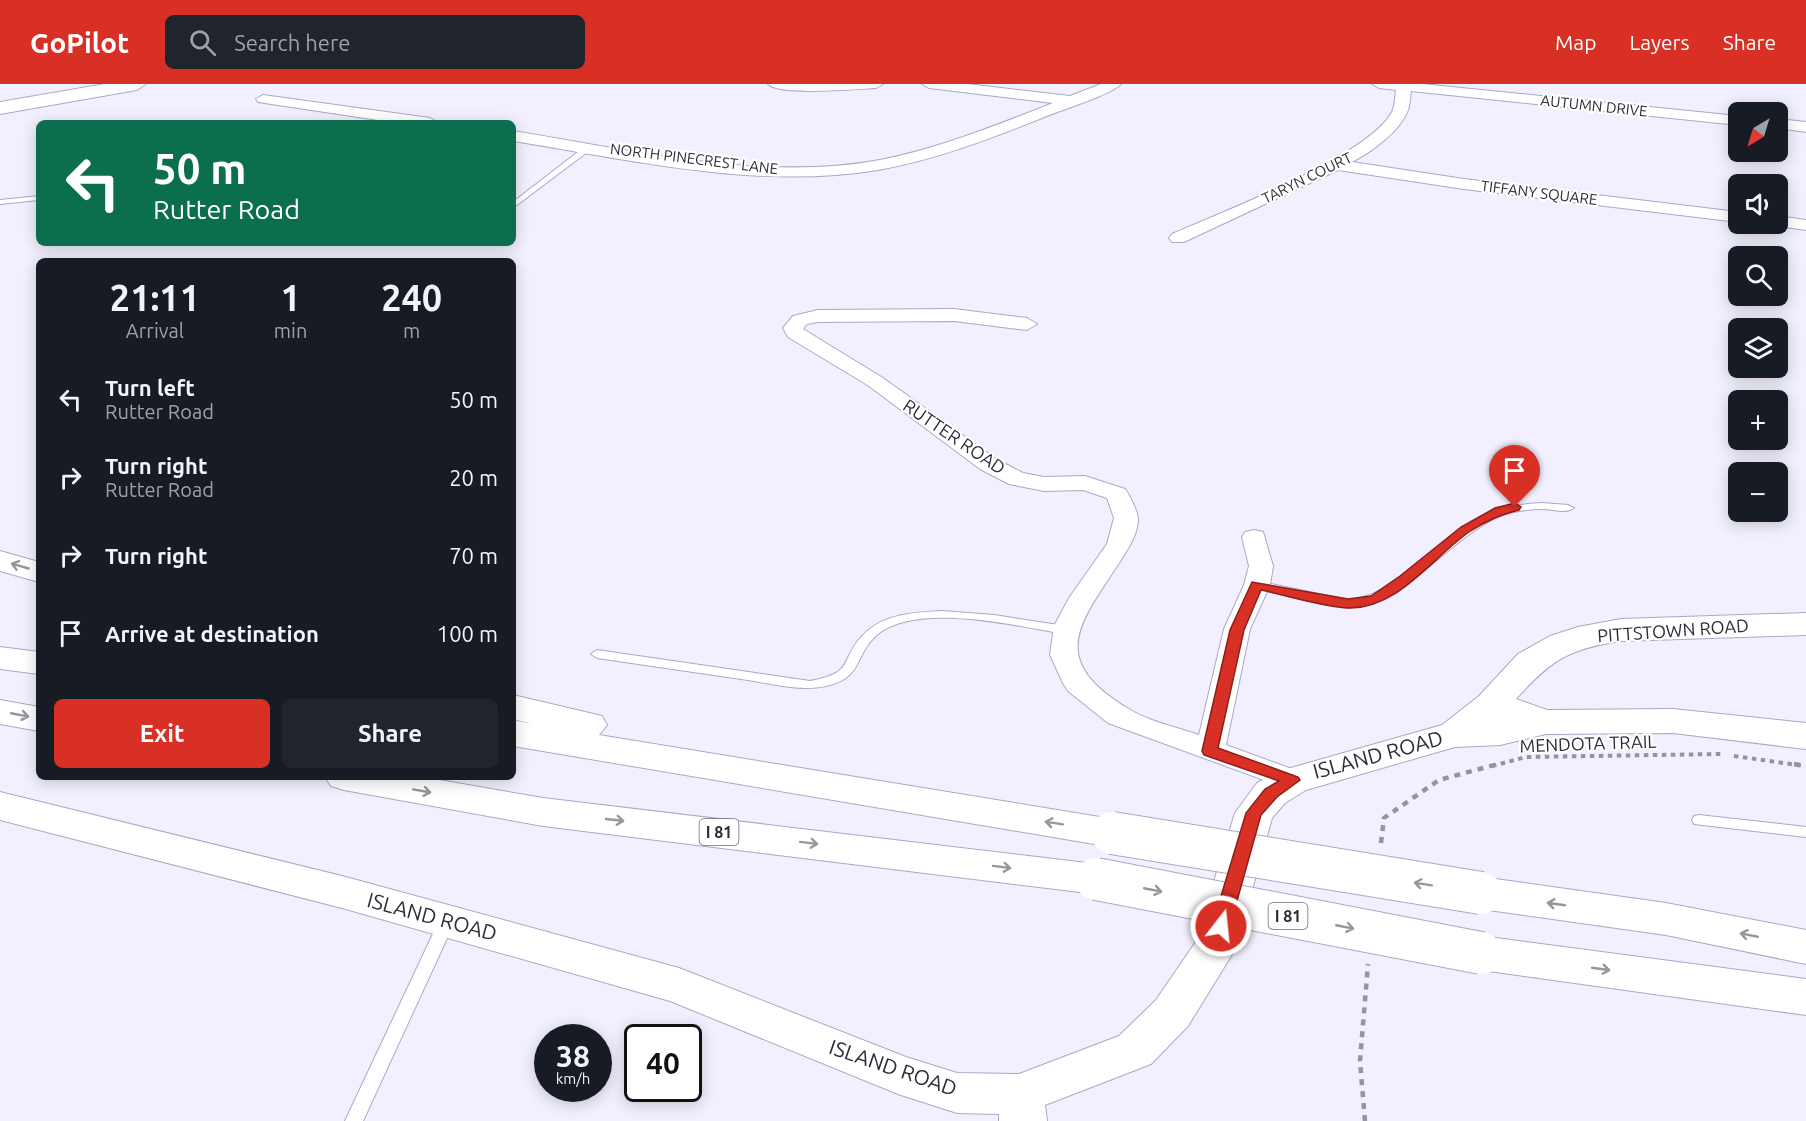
<!DOCTYPE html>
<html lang="en">
<head>
<meta charset="utf-8">
<style>
  :root { --surface:#171b24; --page:#20242c; --text:#f1f3f6; --muted:#9ea1a6; --accent:#d93025 }
  body { margin:0; font-family:Ubuntu,sans-serif; background:var(--page); color:var(--text); height:100vh; display:flex; flex-direction:column; font-size:22px; white-space:nowrap }
  * { box-sizing:border-box; margin:0 }
  p { font-size:20px; color:var(--muted) }
  .icon { flex:none; width:33px; height:33px; fill:none; stroke:currentColor; stroke-width:2; stroke-linecap:round; stroke-linejoin:round }
  .map { position:relative; flex:1; overflow:hidden }
  .drawer { position:absolute; left:36px; top:174px; width:480px; height:522px; display:flex; flex-direction:column; background:var(--surface); border-radius:9px; box-shadow:0 3px 15px #0003 }
  .drawer>* { flex:none }
  .banner { position:absolute; left:36px; top:36px; width:480px; height:126px; border-radius:9px; box-shadow:0 3px 15px #0003; background:#0b6e4f; color:#fff; overflow:hidden }
  .needle { width:39px; rotate:218deg }
  .controls { position:absolute; left:1728px; top:18px; display:grid; gap:12px }
  .controls a { display:grid; place-items:center; width:60px; height:60px; border-radius:9px; background:var(--surface); box-shadow:0 3px 15px #0003; font-size:30px }
  .speed { position:absolute; left:534px; top:940px; display:flex; gap:12px; font-size:30px; font-weight:700; text-align:center }
  .speed>* { display:grid; place-content:center; width:78px; height:78px; border-radius:50%; background:var(--surface); box-shadow:0 3px 15px #0003; line-height:1 }
  .speed small { font-size:15px; font-weight:400 }
  .speed .limit { border:3px solid #111; border-radius:9px; background:#fff; color:#111 }
  .pin { position:absolute; display:grid; place-items:center; width:51px; height:51px; color:#fff; margin:-62px -26px; border-radius:50% 50% 50% 0; rotate:-45deg; box-shadow:0 0 6px #0007 }
  .pin .icon { rotate:45deg }
  .me { position:absolute; width:66px; margin:-33px; rotate:16deg; stroke-linejoin:round; filter:drop-shadow(0 0 4px #0008) }
  .turn { display:flex; align-items:center; gap:21px; height:126px; padding:0 18px; font-size:27px }
  .turn .icon { width:78px; height:78px; stroke-width:2.5 }
  .turn b { display:block; font-size:42px; line-height:51px }
  .eta { display:flex; justify-content:space-evenly; align-items:center; height:102px; text-align:center }
  .eta b { font-size:36px; font-weight:600; line-height:42px }
  .action { display:flex; gap:12px; margin-top:auto; padding:12px 18px }
  .action a { flex:1; height:69px; border-radius:9px; background:var(--accent); color:#fff; font-size:24px; font-weight:600; line-height:69px; text-align:center }
  .action a+a { background:var(--page); color:var(--text) }
  ul { padding:0; list-style:none }
  li { display:flex; align-items:center; gap:18px; height:78px; padding:0 18px }
  li div { flex:1 }
  li b { display:block; font-size:22px }
  li em { font-style:normal }
  header { display:flex; align-items:center; gap:36px; box-sizing:border-box; height:84px; padding:0 30px; background:var(--accent); color:#fff }
  header strong { font-size:28px }
  nav { display:flex; gap:33px; margin-inline-start:auto; font-size:21px }
  .search { width:420px; height:54px; background:var(--page); display:flex; align-items:center; gap:15px; box-sizing:border-box; padding:0 21px; border-radius:9px; color:var(--muted); font-size:22px }
  .map>svg:first-child { display:block }
  .lines { fill:none; stroke-linecap:round; stroke-linejoin:round }
  .lane-casing { stroke:#aca7c9; stroke-width:2 }
  .street-casing { stroke:#aca7c9; stroke-width:2 }
  .secondary-casing { stroke:#aca7c9; stroke-width:2 }
  .highway-casing { stroke:#aca7c9; stroke-width:2 }
  .path-far1 { stroke:#9593a1; stroke-width:4; stroke-dasharray:4.5 4.5; stroke-linecap:butt }
  .path { stroke:#9593a1; stroke-width:4.5; stroke-dasharray:6 6; stroke-linecap:butt }
  .lane { fill:#fff; fill-rule:evenodd }
  .street { fill:#fff; fill-rule:evenodd }
  .secondary { fill:#fff; fill-rule:evenodd }
  .highway { fill:#fff; fill-rule:evenodd }
  .highway-bridge-casing { stroke:#aca7c9; stroke-width:44; stroke-linecap:butt }
  .highway-bridge { stroke:#fff; stroke-width:42 }
  .oneway { stroke:#96969c }
  .route { fill:#d93025; stroke:#8d1f18; stroke-width:1.5 }
  .labels { text-anchor:middle; stroke-width:4.5; stroke-linejoin:round; paint-order:stroke }
  .far-street-label { font-size:15px; fill:#2e2c39; stroke:#fff }
  .shield { fill:#fff; stroke:#6d6b74; stroke-width:1.5 }
  .shield-label { font-size:16px; font-weight:bold; fill:#2e2c39 }
  .street-label { font-size:18px; fill:#2e2c39; stroke:#fff }
  .near-street-label { font-size:21px; fill:#2e2c39; stroke:#fff }
</style>
</head>
<body>
<header>
<strong>GoPilot</strong>
<div class="search"><svg class="icon" aria-label="search" viewBox="0 0 24 24"><circle cx="10" cy="10" r="6"/><path d="M15 15l6 6"/></svg>Search here</div>
<nav><a>Map</a><a>Layers</a><a>Share</a></nav>
</header>
<div class="map">
<svg width="1806" height="1037" viewBox="0 0 1806 1037">
  <rect width="100%" height="100%" fill="#f2f0fe"/>
  <g class="lines">
    <g class="lane-casing">
      <g id="lane">
        <path d="M 587,61 L 594,63 L 513,124 L 513,118 Z"/>
        <path d="M 39,112 L 39,116 L 0,120 L 0,116 Z"/>
        <path d="M 1542,419 L 1568,421 L 1574,424 C 1566,430 1553,425 1543,425 C 1529,425 1515,427 1502,431 C 1454,450 1395,528 1347,523 C 1318,521 1286,511 1257,505 L 1251,501 L 1257,497 L 1348,516 C 1401,511 1434,456 1480,433 C 1500,423 1520,420 1542,419 Z"/>
        <path d="M 942,527 L 994,531 L 1065,542 L 1071,546 L 1065,550 C 1017,542 919,518 878,550 C 854,570 864,594 826,602 C 799,608 769,599 741,595 C 693,588 645,581 597,574 L 591,570 L 597,566 L 810,597 C 857,588 838,577 863,551 C 883,530 915,528 942,527 Z"/>
        <path d="M 1699,731 L 1806,743 L 1806,753 L 1694,740 L 1692,736 L 1694,732 Z"/>
        <path d="M 447,831 L 452,833 L 455,837 L 363,1037 L 345,1037 L 439,837 L 442,833 Z"/>
      </g>
    </g>
    <g class="street-casing">
      <g id="street">
        <path d="M 768,0 L 883,0 L 876,4 C 857,5 779,12 768,0 Z"/>
        <path d="M 922,0 L 967,0 L 1070,12 L 1101,0 L 1121,0 C 1113,10 1058,27 1042,34 C 989,55 935,76 878,86 C 757,106 632,76 513,57 L 513,47 C 632,66 760,98 880,76 C 940,64 997,41 1053,19 L 929,4 Z"/>
        <path d="M 1372,0 L 1422,0 L 1738,32 L 1738,41 L 1411,7 C 1410,13 1410,21 1408,26 C 1400,48 1371,68 1352,78 L 1464,95 L 1738,128 L 1738,138 L 1464,105 L 1338,86 L 1184,158 L 1172,158 L 1169,154 L 1172,150 C 1220,129 1369,72 1392,28 C 1395,22 1395,13 1396,6 L 1379,4 Z"/>
        <path d="M 263,11 L 430,34 L 438,39 L 398,39 L 258,18 L 256,15 Z"/>
        <path d="M 1778,35 L 1806,38 L 1806,48 L 1778,44 Z"/>
        <path d="M 1778,132 L 1806,136 L 1806,146 L 1772,141 L 1778,140 Z"/>
        <path d="M 954,225 L 1027,234 L 1037,240 L 1027,246 L 954,237 L 818,238 L 807,240 L 803,245 L 883,294 L 996,375 L 1023,389 L 1044,393 L 1085,392 L 1125,405 C 1130,412 1137,426 1138,434 C 1139,448 1128,465 1121,476 C 1081,538 1045,574 1127,624 C 1147,637 1176,643 1199,651 L 1224,545 L 1244,501 L 1249,482 L 1242,453 L 1245,448 L 1254,446 L 1263,448 L 1273,482 L 1270,501 L 1250,545 L 1226,661 L 1303,689 L 1308,696 L 1303,703 L 1293,706 L 1283,703 L 1108,639 L 1068,607 L 1064,601 L 1050,571 L 1054,542 L 1069,514 L 1107,460 L 1114,434 L 1107,414 L 1083,406 L 1044,407 L 1009,400 L 980,385 L 869,302 L 788,253 L 783,244 L 793,232 L 818,226 Z"/>
      </g>
    </g>
    <g class="secondary-casing">
      <path id="secondary" d="M 1806,529 L 1806,551 L 1621,557 C 1568,565 1551,576 1516,615 L 1547,626 L 1673,625 L 1806,639 L 1806,665 L 1673,649 L 1546,650 L 1500,661 L 1455,663 L 1306,706 L 1285,719 L 1272,734 L 1236,864 L 1188,942 L 1151,980 L 1045,1021 L 1047,1037 L 999,1037 L 999,1030 L 957,1029 L 898,1010 L 670,917 L 342,824 L 0,736 L 0,708 L 342,792 L 679,884 L 906,973 L 957,989 L 1019,990 L 1119,952 L 1156,916 L 1195,859 L 1235,729 L 1257,699 L 1280,687 L 1442,641 L 1479,612 L 1518,570 L 1550,552 L 1578,543 L 1621,535 Z"/>
    </g>
    <g class="highway-casing">
      <g id="highway">
        <path d="M 105,0 L 146,0 L 137,6 L 0,30 L 0,18 Z"/>
        <path d="M 0,467 L 39,478 L 39,498 L 0,487 Z"/>
        <path d="M 0,563 L 39,568 L 39,590 L 0,585 Z"/>
        <path d="M 513,611 L 602,632 L 607,641 L 599,651 L 1112,735 L 1126,739 L 1132,749 L 1126,759 L 1112,763 L 513,662 L 513,636 L 532,640 L 513,635 Z"/>
        <path d="M 0,616 L 39,623 L 39,647 L 0,640 Z"/>
        <path d="M 325,693 L 422,693 L 543,714 L 1096,780 L 1110,784 L 1116,795 L 1110,806 L 1096,810 L 543,742 L 344,706 L 331,702 Z"/>
        <path d="M 1481,793 L 1666,819 L 1806,846 L 1806,880 L 1666,851 L 1481,825 L 1466,820 L 1460,809 L 1466,798 Z"/>
        <path d="M 1481,852 L 1806,895 L 1806,931 L 1481,886 L 1466,881 L 1460,869 L 1466,857 Z"/>
      </g>
    </g>
    <g class="path-far1">
      <path d="M 1734,672 L 1805,682"/>
      <path d="M 1492,682 L 1526,673 L 1721,670"/>
    </g>
    <g class="path">
      <path d="M 1794,680 L 1806,682"/>
      <path d="M 1381,759 L 1384,734 L 1439,696 L 1498,680"/>
      <path d="M 1365,1037 L 1360,977 L 1368,880"/>
    </g>
    <use href="#lane" class="lane"/>
    <use href="#street" class="street"/>
    <use href="#secondary" class="secondary"/>
    <use href="#highway" class="highway"/>
    <g class="highway-bridge-casing">
      <g id="highway-bridge">
        <path d="M 1112,749 L 1481,809"/>
        <path d="M 1096,795 L 1481,869"/>
      </g>
    </g>
    <use href="#highway-bridge" class="highway-bridge"/>
  </g>
  <defs><path id="oneway-shaft" d="M-6 0H5M1.5-3L5.5 0L1.5 3" fill="none" stroke-width="1.6" stroke-linecap="round" stroke-linejoin="round" transform="scale(1.5)"/></defs>
  <g class="oneway">
    <use href="#oneway-shaft" transform="translate(20 482) rotate(-164)"/>
    <use href="#oneway-shaft" transform="translate(20 631) rotate(11)"/>
    <use href="#oneway-shaft" transform="translate(422 707) rotate(10)"/>
    <use href="#oneway-shaft" transform="translate(615 736) rotate(6)"/>
    <use href="#oneway-shaft" transform="translate(1054 739) rotate(-171)"/>
    <use href="#oneway-shaft" transform="translate(809 759) rotate(7)"/>
    <use href="#oneway-shaft" transform="translate(1002 783) rotate(7)"/>
    <use href="#oneway-shaft" transform="translate(1423 800) rotate(-171)"/>
    <use href="#oneway-shaft" transform="translate(1153 806) rotate(11)"/>
    <use href="#oneway-shaft" transform="translate(1556 820) rotate(-172)"/>
    <use href="#oneway-shaft" transform="translate(1345 843) rotate(11)"/>
    <use href="#oneway-shaft" transform="translate(1749 851) rotate(-169)"/>
    <use href="#oneway-shaft" transform="translate(1601 885) rotate(8)"/>
  </g>
  <path class="route" d="M 1515,419 L 1521,423 L 1519,426 C 1502,430 1484,438 1469,448 C 1432,474 1397,526 1347,524 C 1319,522 1289,512 1261,506 L 1244,546 L 1218,664 L 1298,693 L 1300,696 L 1277,713 L 1261,731 L 1230,842 L 1227,846 L 1215,846 L 1212,842 L 1246,729 L 1265,705 L 1279,697 L 1204,671 L 1202,667 L 1230,546 L 1252,498 L 1348,515 L 1371,512 L 1400,492 L 1461,443 L 1495,424 Z"/>
  <g class="labels">
    <g class="far-street-label">
      <text transform="translate(1594 22) rotate(6)" y="5">AUTUMN DRIVE</text>
      <text transform="translate(694 75) rotate(7)" y="5">NORTH PINECREST LANE</text>
      <text transform="translate(1307 94) rotate(-26)" y="5">TARYN COURT</text>
      <text transform="translate(1539 109) rotate(7)" y="5">TIFFANY SQUARE</text>
    </g>
    <g class="shield">
      <rect x="699.5" y="735" width="39" height="26" rx="4.5"/>
      <rect x="1268.5" y="819" width="39" height="26" rx="4.5"/>
    </g>
    <g class="shield-label">
      <text x="719" y="754">I 81</text>
      <text x="1288" y="838">I 81</text>
    </g>
    <g class="street-label">
      <text transform="translate(954 353) rotate(34)" y="6">RUTTER ROAD</text>
      <text transform="translate(1673 547) rotate(-4)" y="6">PITTSTOWN ROAD</text>
      <text transform="translate(1588 660) rotate(-2)" y="6">MENDOTA TRAIL</text>
    </g>
    <g class="near-street-label">
      <text transform="translate(1378 671) rotate(-15)" y="7">ISLAND ROAD</text>
      <text transform="translate(432 833) rotate(15)" y="7">ISLAND ROAD</text>
      <text transform="translate(893 984) rotate(19)" y="7">ISLAND ROAD</text>
    </g>
  </g>
</svg>
<div class="controls">
<a><svg class="needle" viewBox="-14 -14 28 28"><path d="M0-13l5 13h-10z" fill="#e53935"/><path d="M0 13l5-13h-10z" fill="#9ea1a6"/></svg></a>
<a><svg class="icon" aria-label="sound" viewBox="0 0 24 24"><path d="M4 9h4l5-4v14l-5-4H4zM17 9q2 3 0 6"/></svg></a>
<a><svg class="icon" aria-label="search" viewBox="0 0 24 24"><circle cx="10" cy="10" r="6"/><path d="M15 15l6 6"/></svg></a>
<a><svg class="icon" aria-label="layers" viewBox="0 0 24 24"><path d="M12 4l9 5-9 5-9-5zM3 14l9 5 9-5"/></svg></a>
<a>+</a>
<a>−</a>
</div>
<div class="speed"><div>38<small>km/h</small></div><div class="limit">40</div></div>
<div class="pin" style="left:1515px;top:423px;background:#d93025"><svg class="icon" aria-label="arrive" viewBox="0 0 24 24"><path d="M6 21V4h12l-3 4 3 4H6"/></svg></div>
<svg class="me" style="left:1221px;top:842px" viewBox="-20 -20 40 40"><circle r="17" fill="#d93025" stroke="#fff" stroke-width="3"/><path d="M0-11L8 9 0 5-8 9z" fill="#fff"/></svg>
<div class="banner">
<div class="turn"><svg class="icon" aria-label="left" viewBox="0 0 24 24"><path d="M17 20v-9H6M10 6l-5 5 5 5"/></svg><div><b>50 m</b>Rutter Road</div></div>
</div>
<section class="drawer">
<div class="eta">
<div><b>21:11</b><p>Arrival</p></div>
<div><b>1</b><p>min</p></div>
<div><b>240</b><p>m</p></div>
</div>
<ul>
<li><svg class="icon" aria-label="left" viewBox="0 0 24 24"><path d="M17 20v-9H6M10 6l-5 5 5 5"/></svg><div><b>Turn left</b><p>Rutter Road</p></div><em>50 m</em></li>
<li><svg class="icon" aria-label="right" viewBox="0 0 24 24"><path d="M7 20v-9h11M14 6l5 5-5 5"/></svg><div><b>Turn right</b><p>Rutter Road</p></div><em>20 m</em></li>
<li><svg class="icon" aria-label="right" viewBox="0 0 24 24"><path d="M7 20v-9h11M14 6l5 5-5 5"/></svg><div><b>Turn right</b></div><em>70 m</em></li>
<li><svg class="icon" aria-label="arrive" viewBox="0 0 24 24"><path d="M6 21V4h12l-3 4 3 4H6"/></svg><div><b>Arrive at destination</b></div><em>100 m</em></li>
</ul>
<div class="action"><a>Exit</a><a>Share</a></div>
</section>
</div>
</body>
</html>
